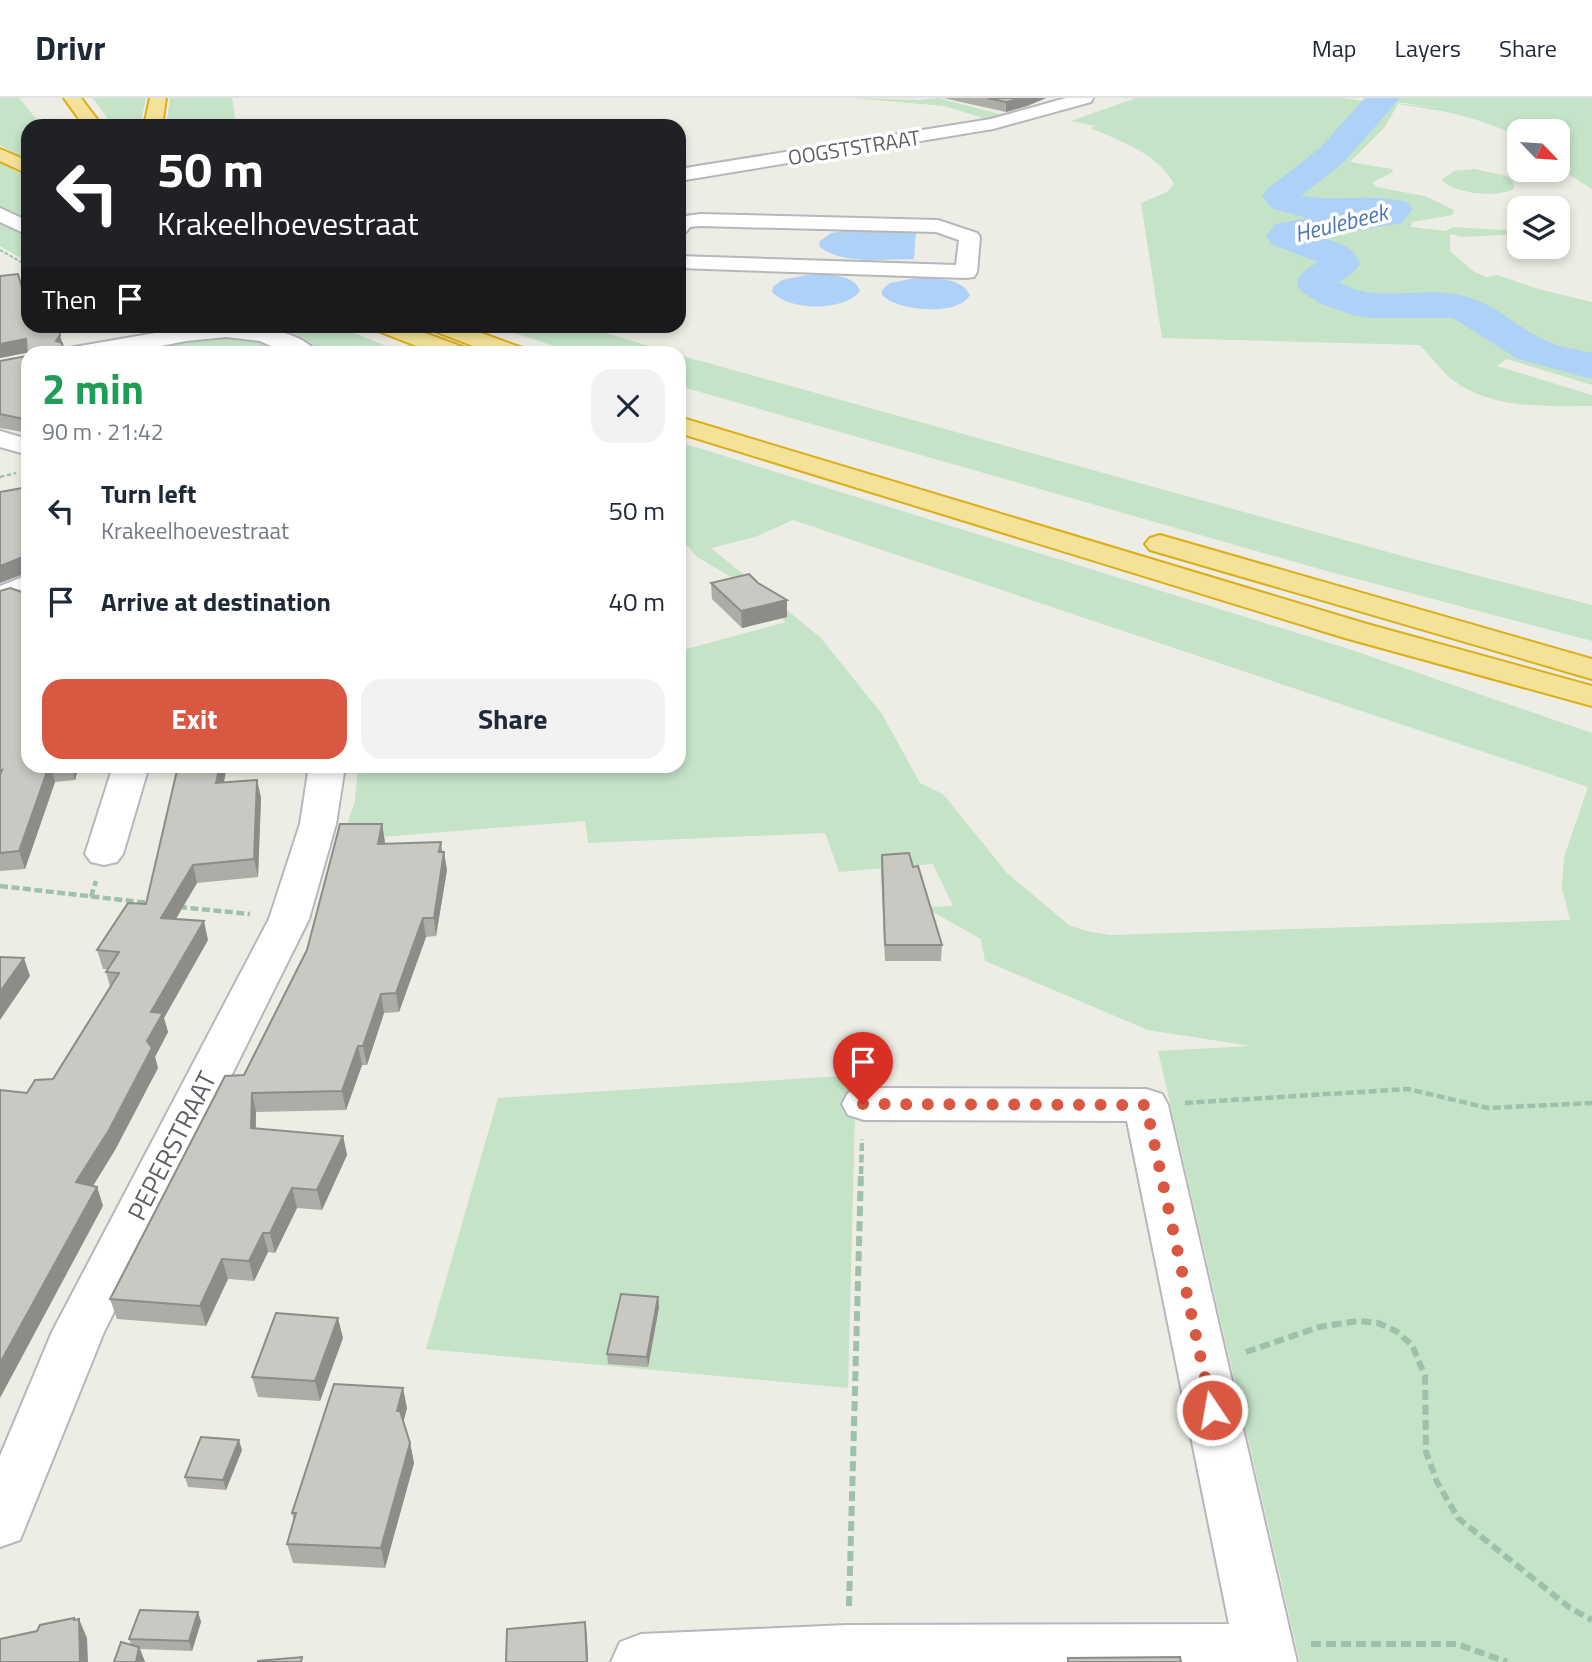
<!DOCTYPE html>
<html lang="en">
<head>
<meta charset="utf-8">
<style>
  :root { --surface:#fff; --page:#f2f2f3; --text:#1f2937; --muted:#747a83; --line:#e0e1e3; --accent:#d95841 }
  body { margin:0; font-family:"Titillium Web",sans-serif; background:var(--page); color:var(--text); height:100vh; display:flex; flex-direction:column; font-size:26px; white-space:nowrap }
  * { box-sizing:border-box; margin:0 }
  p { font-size:23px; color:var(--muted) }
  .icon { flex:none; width:38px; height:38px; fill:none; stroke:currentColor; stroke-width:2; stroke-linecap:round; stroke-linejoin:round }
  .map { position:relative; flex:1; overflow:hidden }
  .details { position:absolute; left:21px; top:248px; width:665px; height:427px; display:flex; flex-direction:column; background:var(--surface); border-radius:21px; box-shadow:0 4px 10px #0003 }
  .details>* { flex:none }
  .guide { position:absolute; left:21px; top:21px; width:665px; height:214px; border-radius:21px; box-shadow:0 4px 10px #0003; background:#202124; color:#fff; overflow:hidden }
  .needle { width:46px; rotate:115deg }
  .tools { position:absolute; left:1507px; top:21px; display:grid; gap:14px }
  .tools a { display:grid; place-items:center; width:63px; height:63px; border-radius:14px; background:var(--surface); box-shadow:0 4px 10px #0003; font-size:35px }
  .pin { position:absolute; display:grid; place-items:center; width:60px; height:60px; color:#fff; margin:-72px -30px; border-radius:50% 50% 50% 0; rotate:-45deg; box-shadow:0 0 7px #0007 }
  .pin .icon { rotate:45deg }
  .me { position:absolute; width:77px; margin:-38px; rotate:348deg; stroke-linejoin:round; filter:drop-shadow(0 0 5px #0008) }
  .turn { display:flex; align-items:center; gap:24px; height:147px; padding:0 21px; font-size:32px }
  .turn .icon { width:91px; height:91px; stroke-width:2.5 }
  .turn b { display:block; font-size:49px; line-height:60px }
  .then { display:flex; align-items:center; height:66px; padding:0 21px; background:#0003; gap:14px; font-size:26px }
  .round { display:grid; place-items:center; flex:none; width:74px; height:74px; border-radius:21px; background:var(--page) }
  .summary { display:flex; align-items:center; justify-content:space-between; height:119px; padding:0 21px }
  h1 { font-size:42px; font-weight:700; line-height:52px; color:#1e9e55 }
  .action { display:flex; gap:14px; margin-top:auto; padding:14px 21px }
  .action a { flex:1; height:80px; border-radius:21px; background:var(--accent); color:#fff; font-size:28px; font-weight:700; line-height:80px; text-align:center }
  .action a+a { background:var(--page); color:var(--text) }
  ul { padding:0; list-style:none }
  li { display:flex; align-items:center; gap:21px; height:91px; padding:0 21px }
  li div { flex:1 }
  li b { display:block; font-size:26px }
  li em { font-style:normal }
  header { display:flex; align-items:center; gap:42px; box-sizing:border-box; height:98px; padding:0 35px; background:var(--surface); border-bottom:2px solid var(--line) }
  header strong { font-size:33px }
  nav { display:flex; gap:38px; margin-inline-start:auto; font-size:24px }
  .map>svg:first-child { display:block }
  .green { fill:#c4e3c7; fill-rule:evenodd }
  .water { fill:#add1f7 }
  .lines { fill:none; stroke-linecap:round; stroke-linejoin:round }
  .river { fill:#add1f7; fill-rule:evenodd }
  .minor-casing { stroke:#b6b7bb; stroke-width:4 }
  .highway-casing { stroke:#ddad16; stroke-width:4 }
  .path-far3 { stroke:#9dc1aa; stroke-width:2; stroke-dasharray:3.5 2; stroke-linecap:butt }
  .path-far2 { stroke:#9dc1aa; stroke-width:2.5; stroke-dasharray:4.5 2.5; stroke-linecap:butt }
  .path-far1 { stroke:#9dc1aa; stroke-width:4.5; stroke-dasharray:8 3.5; stroke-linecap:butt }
  .path { stroke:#9dc1aa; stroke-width:6; stroke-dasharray:10 5; stroke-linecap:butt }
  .minor { fill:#fff; fill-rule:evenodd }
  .highway { fill:#f3e298; fill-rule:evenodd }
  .wall { fill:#aeaca7 }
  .shaded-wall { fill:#8d8c88 }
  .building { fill:#cac8c2; stroke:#8d8c88; stroke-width:2 }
  .route { stroke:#d95841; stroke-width:12; stroke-dasharray:0 21.6 }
  .labels { text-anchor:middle; stroke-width:7; stroke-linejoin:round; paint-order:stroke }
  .far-street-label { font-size:21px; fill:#5d6064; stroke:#fff }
  .far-water-label { font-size:23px; font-style:italic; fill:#4e77b0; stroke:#fff }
  .street-label { font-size:26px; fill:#5d6064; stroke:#fff }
</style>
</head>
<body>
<header>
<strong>Drivr</strong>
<nav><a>Map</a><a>Layers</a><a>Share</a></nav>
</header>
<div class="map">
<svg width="1592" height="1564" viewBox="0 0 1592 1564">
  <rect width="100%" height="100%" fill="#eeede5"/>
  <g class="green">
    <path d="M 0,0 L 19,0 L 42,28 L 28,28 L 28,64 L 0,47 Z"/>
    <path d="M 93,0 L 146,0 L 140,28 L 113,28 Z"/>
    <path d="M 170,0 L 232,0 L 236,28 L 166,28 Z"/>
    <path d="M 853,0 L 919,2 L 938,0 L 1007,18 L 987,21 L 944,8 Z"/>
    <path d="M 1136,0 L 1342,0 L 1373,4 L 1336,41 L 1339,42 L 1276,97 L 1274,103 L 1277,105 C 1309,123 1349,103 1383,112 L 1360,120 L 1279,134 L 1277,137 L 1282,140 L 1321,153 L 1334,161 L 1332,168 L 1306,185 L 1334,201 L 1368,213 L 1393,214 L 1441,208 L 1460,212 L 1490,228 L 1528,258 L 1592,281 L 1592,287 L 1507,261 L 1497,268 L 1592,297 L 1592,308 C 1545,308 1488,312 1449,279 C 1439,270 1430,257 1420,247 L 1162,240 L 1141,105 L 1167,94 L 1174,86 C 1157,55 1121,43 1090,30 L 1096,28 L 1071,23 Z"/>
    <path d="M 1392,0 L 1592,0 L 1592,91 L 1558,70 L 1558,33 L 1519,33 L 1519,40 C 1482,19 1440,12 1398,6 L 1384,30 L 1350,64 L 1392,71 L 1393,74 L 1373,84 L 1376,89 L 1425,98 L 1454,112 L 1452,117 L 1412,124 L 1411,129 L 1445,133 L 1453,129 L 1519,133 L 1519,136 L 1463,139 L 1450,136 L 1450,153 L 1473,173 L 1486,179 L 1497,177 L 1538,191 L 1592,204 L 1592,258 L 1528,244 L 1491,218 L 1448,203 L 1431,201 L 1396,206 L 1367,205 L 1349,200 L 1323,186 L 1325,182 L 1347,168 L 1346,160 L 1332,151 L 1298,141 L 1297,138 L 1302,134 L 1366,124 L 1406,113 L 1399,108 L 1387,107 L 1296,107 L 1287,99 L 1290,95 L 1347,47 L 1386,4 L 1458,12 L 1387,3 Z"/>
    <path d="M 0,64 L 28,80 L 28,164 L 0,148 Z"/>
    <path d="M 1474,71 L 1507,78 L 1513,84 L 1514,91 C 1497,100 1455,96 1442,82 L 1454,73 Z"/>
    <path d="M 250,228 L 336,228 L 404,255 L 320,255 L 270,232 Z"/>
    <path d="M 494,228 L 582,228 L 673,255 L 575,255 Z"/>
    <path d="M 213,239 L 259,243 L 289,256 L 119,256 Z"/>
    <path d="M 679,257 L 1406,459 L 1592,507 L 1592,543 L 1323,472 L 679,288 Z"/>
    <path d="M 679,344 L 1349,551 L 1592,635 L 1592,1564 L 1300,1564 L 1158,953 L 1251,948 L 1148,932 L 985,863 L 981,841 L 924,809 L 953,808 L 933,766 L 839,774 L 825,735 L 588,745 L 585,723 L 342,742 L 355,703 L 358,669 L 679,668 L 679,553 L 786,524 L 750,490 L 697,459 L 679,438 ZM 793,422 L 1588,689 L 1564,759 L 1562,790 L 1570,822 L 1111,837 L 1086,833 L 1069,827 L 1007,775 L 943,696 L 920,685 L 882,616 L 820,539 L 711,450 L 755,439 Z"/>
    <path d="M 856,977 L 848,1290 L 426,1251 L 498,1000 Z"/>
  </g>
  <g class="water">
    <path d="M 858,131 L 916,133 L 914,161 C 886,161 843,167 820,149 L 819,144 L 831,135 Z"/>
    <path d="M 807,177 C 823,176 854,175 860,193 C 844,214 789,213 772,194 L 773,189 L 782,182 Z"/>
    <path d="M 915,180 C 932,180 962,179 970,197 C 958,219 897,213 882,197 L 882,192 L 890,185 Z"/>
  </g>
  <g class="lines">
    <path class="river" d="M 1365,0 L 1400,0 L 1344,64 L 1301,98 C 1337,104 1371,95 1407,104 L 1413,111 L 1401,125 L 1322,139 C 1339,146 1353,147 1360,166 L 1354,174 L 1339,184 C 1376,206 1416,189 1455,196 C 1491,202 1510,224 1540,240 C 1556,249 1575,251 1592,255 L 1592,281 L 1518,261 L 1453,220 L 1370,220 L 1353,217 L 1321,206 L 1302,194 L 1297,186 C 1299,174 1309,170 1318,164 L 1271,146 L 1266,138 L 1276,126 L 1308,120 L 1273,111 L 1262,98 L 1267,91 L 1320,50 Z"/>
    <g class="minor-casing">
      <g id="minor">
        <path d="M 1066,0 L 1093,0 L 1091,4 L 993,31 L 679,83 L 679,71 L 991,21 Z"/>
        <path d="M 0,110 L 28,123 L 28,137 L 0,124 Z"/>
        <path d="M 700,116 L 938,122 L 977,135 L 980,139 L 977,174 L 974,179 L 966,180 L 679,170 L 679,158 L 956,167 L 959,142 L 936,134 L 700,128 L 690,129 L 686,134 L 679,136 L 679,119 Z"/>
        <path d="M 196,228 C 229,228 296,225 318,256 L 288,256 L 260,243 L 226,239 L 186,243 L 121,256 L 62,256 L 66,251 L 74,249 Z"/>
        <path d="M 0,333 L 28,341 L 28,357 L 0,349 Z"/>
        <path d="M 28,477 L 28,497 L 0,508 L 0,488 Z"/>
        <path d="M 113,668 L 149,668 L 123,756 L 117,764 L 104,767 L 91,764 L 85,756 Z"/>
        <path d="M 309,668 L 345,668 L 336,726 L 309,821 L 104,1234 L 20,1442 L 0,1449 L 0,1358 L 52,1234 L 269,821 L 300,726 Z"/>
        <path d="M 864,990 L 1146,991 L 1162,996 L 1168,1007 L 1297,1564 L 611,1564 L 620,1544 L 641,1536 L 847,1527 L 1229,1526 L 1127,1023 L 864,1022 L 848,1017 L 842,1006 L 848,995 Z"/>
      </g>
    </g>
    <g class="highway-casing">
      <g id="highway">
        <path d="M 64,0 L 81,0 L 102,28 L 84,28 Z"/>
        <path d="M 150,0 L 166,0 L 162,28 L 144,28 Z"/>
        <path d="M 0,51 L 28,63 L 28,76 L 0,63 Z"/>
        <path d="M 374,228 L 406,228 L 468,251 L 472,256 L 437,256 L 378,233 Z"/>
        <path d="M 430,228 L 462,228 L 525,251 L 529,256 L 494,256 L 434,233 Z"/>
        <path d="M 679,319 L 1367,526 L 1592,588 L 1592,608 L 1345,540 L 679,335 Z"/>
        <path d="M 1160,437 L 1592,561 L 1592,581 L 1150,452 L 1145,446 L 1150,440 Z"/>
      </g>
    </g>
    <path class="path-far3" d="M 0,152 L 28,168"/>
    <path class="path-far2" d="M 0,379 L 16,375"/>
    <g class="path-far1">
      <path d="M 0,788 L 149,805"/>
      <path d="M 91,799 L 96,783"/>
      <path d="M 179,809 L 250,816"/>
      <path d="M 1185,1005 L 1408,991 L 1488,1010 L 1592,1005"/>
      <path d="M 861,1076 L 862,1041"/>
    </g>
    <g class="path">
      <path d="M 1246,1254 L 1319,1229 L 1358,1223 L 1378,1225 L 1396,1233 L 1412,1247 L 1425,1278 L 1426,1354 L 1437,1384 L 1458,1420 L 1570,1510 L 1592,1522"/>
      <path d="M 849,1508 L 861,1074"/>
      <path d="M 1311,1546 L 1457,1546 L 1507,1564"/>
    </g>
    <use href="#minor" class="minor"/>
    <use href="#highway" class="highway"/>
  </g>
  <g class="wall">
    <path d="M 943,0 L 1046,0 L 1027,8 L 1006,14 Z"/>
    <path d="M 0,178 L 28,256 L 28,335 L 0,330 L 0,263 L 27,258 L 26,255 L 0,260 Z"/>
    <path d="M 711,485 L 787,519 L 742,530 L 712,501 Z"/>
    <path d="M 0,493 L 28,668 L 79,668 L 75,682 L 55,684 L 25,771 L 0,773 Z"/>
    <path d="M 178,668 L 227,668 L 224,684 L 257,682 L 261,700 L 258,779 L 197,785 L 176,821 L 208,842 L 164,920 L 168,934 L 155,959 L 158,970 L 115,1052 L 93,1088 L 97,1089 L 103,1108 L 27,995 L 53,981 L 110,889 L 106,874 L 108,871 L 103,871 L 97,852 L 146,806 Z"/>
    <path d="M 382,726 L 385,746 L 442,754 L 447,772 L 436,838 L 426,839 L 399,914 L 384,915 L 367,967 L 362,967 L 346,1012 L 256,1014 L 256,1031 L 343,1038 L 347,1057 L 322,1112 L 297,1110 L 275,1155 L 268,1154 L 254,1183 L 228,1181 L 206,1228 L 117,1221 L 110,1201 L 244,977 Z"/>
    <path d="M 882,757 L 942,847 L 941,863 L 885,863 L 881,773 Z"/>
    <path d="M 658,1199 L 659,1209 L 648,1269 L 608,1266 L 607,1256 Z"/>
    <path d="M 343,1240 L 320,1303 L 258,1299 L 252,1279 Z"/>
    <path d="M 407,1310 L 403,1325 L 410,1345 L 414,1365 L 385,1470 L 293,1465 L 287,1446 L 294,1423 L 292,1415 Z"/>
    <path d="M 242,1352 L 226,1392 L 188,1389 L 185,1379 Z"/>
    <path d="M 198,1514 L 201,1524 L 192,1553 L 140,1551 L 145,1564 L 114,1564 L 131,1546 L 129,1541 Z"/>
  </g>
  <g class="shaded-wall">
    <path d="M 1022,0 L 1046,0 L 1027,8 L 1006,14 L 1006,4 Z"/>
    <path d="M 58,229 L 65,256 L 56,243 Z"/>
    <path d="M 26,241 L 30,254 L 0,260 L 0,246 Z"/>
    <path d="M 23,459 L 27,475 L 0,485 L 0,468 Z"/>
    <path d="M 787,502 L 787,519 L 742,530 L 741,513 Z"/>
    <path d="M 49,668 L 50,668 L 55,684 L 25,771 L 19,753 Z"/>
    <path d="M 71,668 L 79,668 L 75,682 Z"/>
    <path d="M 220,668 L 227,668 L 220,702 L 216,685 Z"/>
    <path d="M 257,682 L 261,700 L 258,779 L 254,761 Z"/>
    <path d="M 382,726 L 385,744 L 381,765 L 378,746 Z"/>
    <path d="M 441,744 L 443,761 L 444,754 L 447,772 L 436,838 L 434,820 Z"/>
    <path d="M 193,767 L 197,785 L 165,839 L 161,820 Z"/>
    <path d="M 423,820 L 426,839 L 399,914 L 396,895 Z"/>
    <path d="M 204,823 L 208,842 L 164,920 L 168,934 L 155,959 L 158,970 L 115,1052 L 83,1104 L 76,1084 L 147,943 L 151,914 Z"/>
    <path d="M 24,860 L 30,878 L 0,922 L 0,894 Z"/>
    <path d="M 381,896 L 384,915 L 367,967 L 363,948 Z"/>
    <path d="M 358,948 L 362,967 L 346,1012 L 342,993 Z"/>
    <path d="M 252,995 L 256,1014 L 255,1050 L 251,1030 Z"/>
    <path d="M 343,1038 L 347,1057 L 322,1112 L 317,1092 Z"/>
    <path d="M 97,1089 L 103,1108 L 0,1300 L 0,1265 Z"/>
    <path d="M 292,1090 L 297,1110 L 275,1155 L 270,1135 Z"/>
    <path d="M 263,1135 L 268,1154 L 254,1183 L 249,1163 Z"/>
    <path d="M 222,1161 L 228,1181 L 206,1228 L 200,1208 Z"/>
    <path d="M 658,1199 L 659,1209 L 648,1269 L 647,1259 Z"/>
    <path d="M 338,1220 L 343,1240 L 320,1303 L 315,1283 Z"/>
    <path d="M 403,1290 L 407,1310 L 401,1333 L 397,1313 Z"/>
    <path d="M 239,1342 L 242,1352 L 226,1392 L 223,1382 Z"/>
    <path d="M 410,1345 L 414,1365 L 385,1470 L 381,1450 Z"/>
    <path d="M 198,1514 L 201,1524 L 192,1553 L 189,1543 Z"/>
    <path d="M 74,1520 L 79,1533 L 79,1521 L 87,1540 L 88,1564 L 80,1564 Z"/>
    <path d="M 585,1524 L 587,1538 L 588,1564 L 587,1564 Z"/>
    <path d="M 139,1549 L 145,1564 L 136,1564 Z"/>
  </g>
  <g class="building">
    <path d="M 988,0 L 1022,0 L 1006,4 Z"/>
    <path d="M 18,176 L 28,210 L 28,228 L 58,228 L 60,237 L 56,243 L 62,245 L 64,256 L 28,256 L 28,322 L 0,316 L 0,263 L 27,258 L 26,241 L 0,246 L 0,178 Z"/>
    <path d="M 28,389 L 28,470 L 26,470 L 26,462 L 23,459 L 0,468 L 0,394 Z"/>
    <path d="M 749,476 L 758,485 L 787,502 L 741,513 L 711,485 Z"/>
    <path d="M 10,490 L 28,496 L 28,668 L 49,668 L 19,753 L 0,755 L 0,677 L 2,672 L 0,673 L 0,493 Z"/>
    <path d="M 178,668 L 220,668 L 216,685 L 257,682 L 254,761 L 193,767 L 161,820 L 204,823 L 151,914 L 163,915 L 147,943 L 152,950 L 109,1032 L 76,1084 L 97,1089 L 0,1265 L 0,992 L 27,995 L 35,982 L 53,981 L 119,875 L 106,874 L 119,854 L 97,852 L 128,805 L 146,806 Z"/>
    <path d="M 340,726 L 382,726 L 378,746 L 441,744 L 439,754 L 444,754 L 434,820 L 423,820 L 396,895 L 381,896 L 363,948 L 358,948 L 342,993 L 252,995 L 251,1030 L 343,1038 L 317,1092 L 292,1090 L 270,1135 L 263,1135 L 249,1163 L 222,1161 L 200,1208 L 110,1201 L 225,978 L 244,977 L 307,852 Z"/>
    <path d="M 909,755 L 913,769 L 918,768 L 942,847 L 885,847 L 882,757 Z"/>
    <path d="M 0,859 L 24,860 L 0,894 Z"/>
    <path d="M 621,1196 L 658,1199 L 647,1259 L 607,1256 Z"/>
    <path d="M 276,1215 L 338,1220 L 315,1283 L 252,1279 Z"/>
    <path d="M 334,1286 L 403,1290 L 397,1313 L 400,1313 L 410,1345 L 381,1450 L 287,1446 L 296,1415 L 292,1415 Z"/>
    <path d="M 201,1339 L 239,1342 L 223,1382 L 185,1379 Z"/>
    <path d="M 140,1512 L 198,1514 L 189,1543 L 129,1541 Z"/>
    <path d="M 74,1520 L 74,1522 L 79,1521 L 80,1564 L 0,1564 L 0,1541 L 37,1533 L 40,1527 Z"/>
    <path d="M 585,1524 L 587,1564 L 506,1564 L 507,1531 Z"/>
    <path d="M 121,1544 L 139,1549 L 136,1564 L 114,1564 Z"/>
    <path d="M 302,1559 L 301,1564 L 258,1564 L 258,1563 Z"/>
    <path d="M 1180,1559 L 1181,1564 L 1068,1564 L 1068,1560 Z"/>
  </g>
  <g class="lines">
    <path class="route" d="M 863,1006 L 1146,1007 L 1212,1312"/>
  </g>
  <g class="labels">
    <g class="far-street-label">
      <text transform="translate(854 50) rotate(-9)" y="7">OOGSTSTRAAT</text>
    </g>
    <g class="far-water-label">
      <text transform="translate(1341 125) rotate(-14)" y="8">Heulebeek</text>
    </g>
    <g class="street-label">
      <text transform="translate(172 1048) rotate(-63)" y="9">PEPERSTRAAT</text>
    </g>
  </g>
</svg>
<div class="tools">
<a><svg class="needle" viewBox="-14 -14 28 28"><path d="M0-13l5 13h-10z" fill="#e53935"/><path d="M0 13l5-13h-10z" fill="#747a83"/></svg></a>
<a><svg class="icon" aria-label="layers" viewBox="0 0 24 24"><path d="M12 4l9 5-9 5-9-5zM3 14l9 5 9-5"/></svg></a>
</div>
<div class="pin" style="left:863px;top:1006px;background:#d93025"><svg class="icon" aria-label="arrive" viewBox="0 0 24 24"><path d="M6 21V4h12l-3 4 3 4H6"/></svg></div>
<svg class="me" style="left:1212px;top:1312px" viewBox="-20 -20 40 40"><circle r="17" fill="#d95841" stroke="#fff" stroke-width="3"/><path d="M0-11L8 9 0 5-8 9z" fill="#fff"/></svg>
<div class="guide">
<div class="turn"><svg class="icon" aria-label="left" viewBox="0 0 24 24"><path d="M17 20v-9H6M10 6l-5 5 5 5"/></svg><div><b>50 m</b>Krakeelhoevestraat</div></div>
<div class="then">Then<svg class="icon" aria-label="arrive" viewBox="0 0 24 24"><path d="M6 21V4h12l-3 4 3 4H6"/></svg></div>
</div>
<section class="details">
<div class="summary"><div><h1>2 min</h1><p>90 m · 21:42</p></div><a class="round"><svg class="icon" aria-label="close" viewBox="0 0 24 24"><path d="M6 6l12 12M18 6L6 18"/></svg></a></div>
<ul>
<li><svg class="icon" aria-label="left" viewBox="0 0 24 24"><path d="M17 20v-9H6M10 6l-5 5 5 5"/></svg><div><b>Turn left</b><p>Krakeelhoevestraat</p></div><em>50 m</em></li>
<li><svg class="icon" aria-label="arrive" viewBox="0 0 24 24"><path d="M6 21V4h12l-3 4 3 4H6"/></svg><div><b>Arrive at destination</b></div><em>40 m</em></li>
</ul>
<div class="action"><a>Exit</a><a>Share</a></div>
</section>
</div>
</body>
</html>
